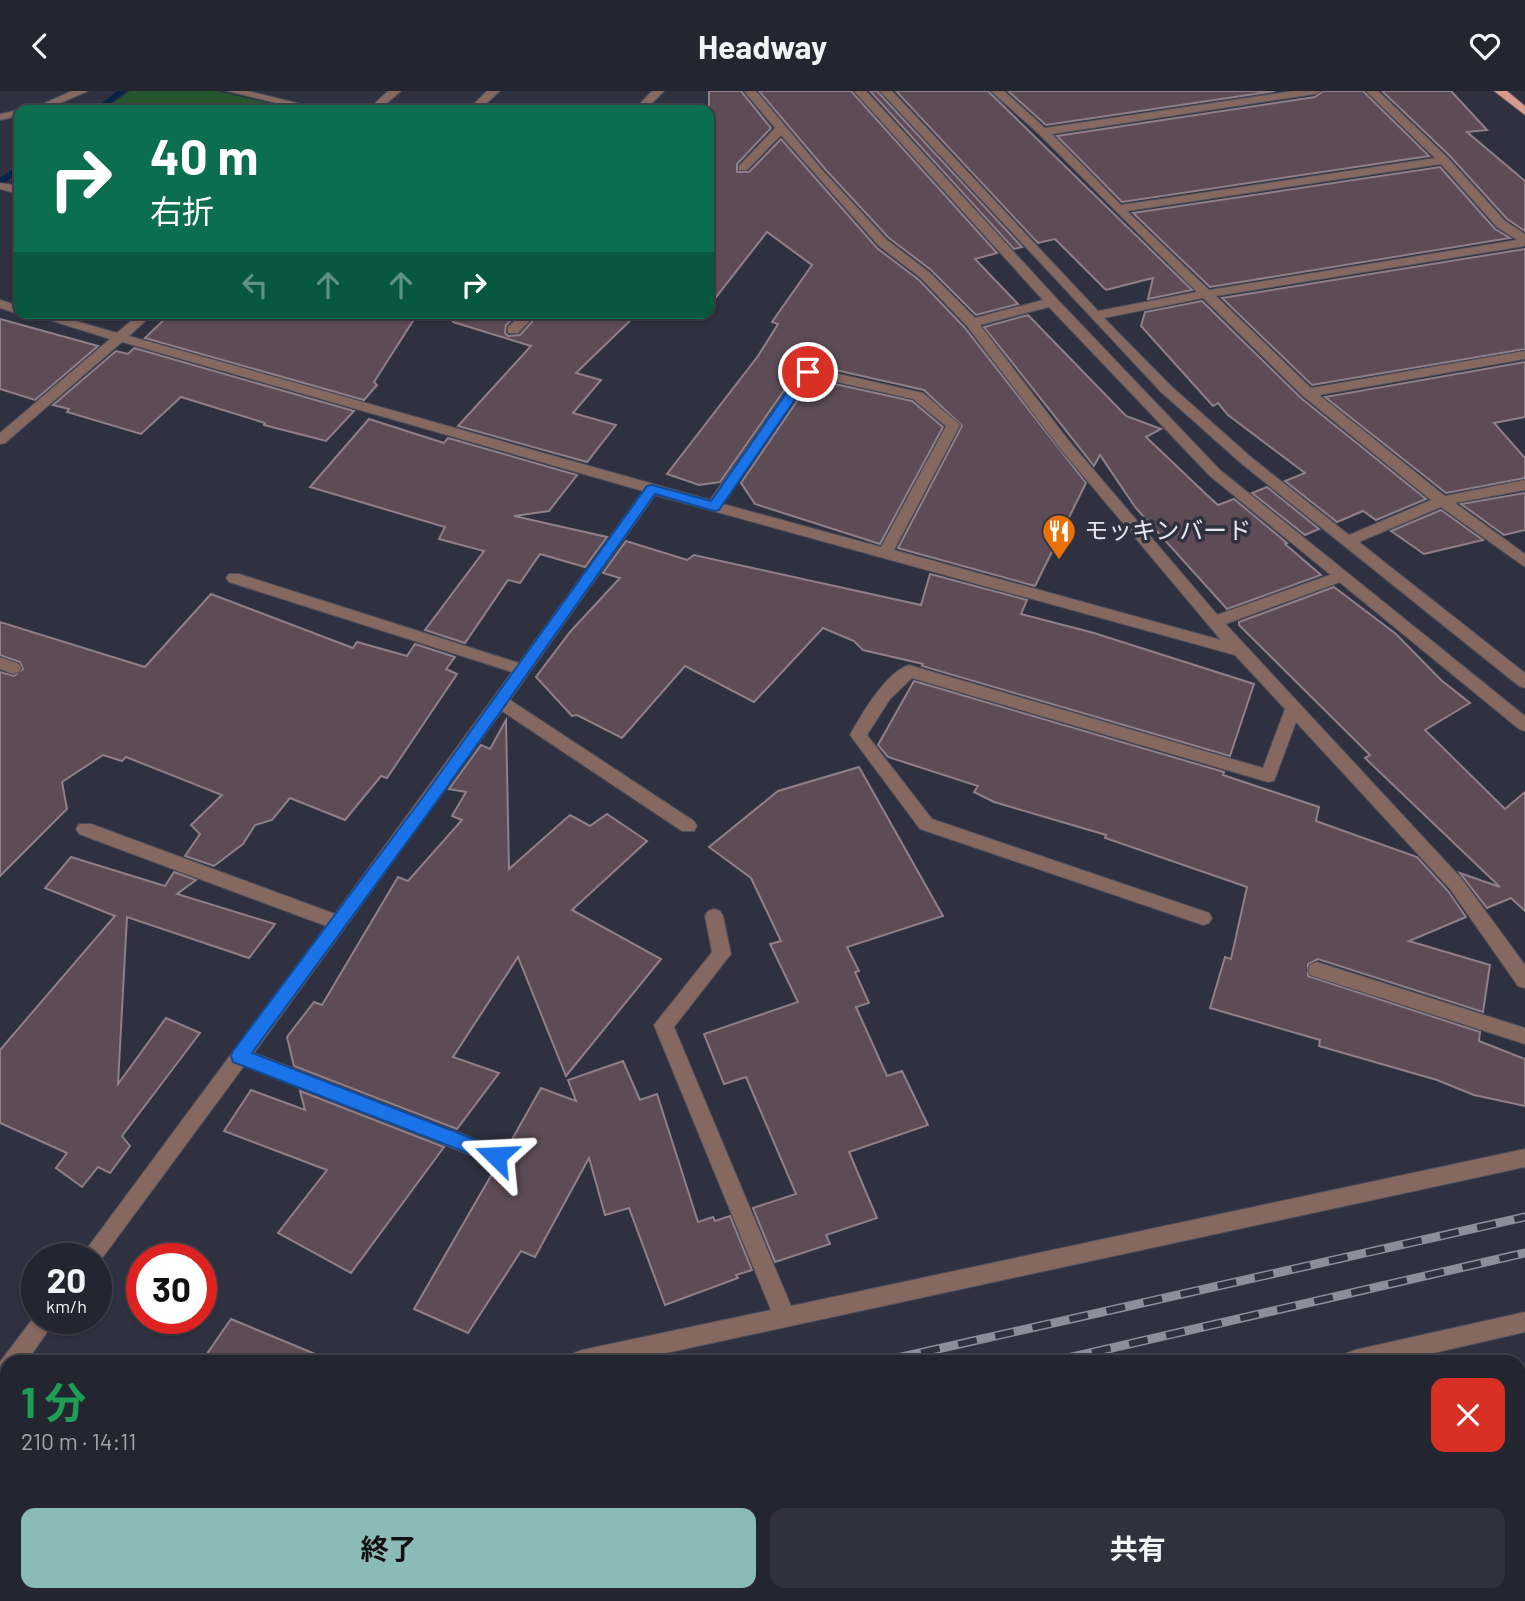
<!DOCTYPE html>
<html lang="ja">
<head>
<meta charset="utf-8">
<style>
  :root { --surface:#232530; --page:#2f313c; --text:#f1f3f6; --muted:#a3a5ab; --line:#40424c; --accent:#8bbbb9 }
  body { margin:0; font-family:Barlow,"Noto Sans JP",sans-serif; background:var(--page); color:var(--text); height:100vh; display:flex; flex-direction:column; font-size:26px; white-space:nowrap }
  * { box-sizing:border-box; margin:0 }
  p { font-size:23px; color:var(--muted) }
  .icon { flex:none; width:38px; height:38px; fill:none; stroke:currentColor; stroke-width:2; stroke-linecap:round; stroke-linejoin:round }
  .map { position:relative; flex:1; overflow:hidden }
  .drawer { position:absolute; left:0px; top:1264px; width:1526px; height:247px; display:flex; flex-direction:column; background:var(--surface); border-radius:21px 21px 0 0; box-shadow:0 2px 5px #0004,0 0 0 2px var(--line) }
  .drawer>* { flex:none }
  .top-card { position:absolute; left:14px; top:14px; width:700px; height:214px; border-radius:14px; box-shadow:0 2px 5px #0004,0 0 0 2px var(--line); background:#0b6e4f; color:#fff; overflow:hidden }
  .speed { position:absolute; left:21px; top:1152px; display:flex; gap:14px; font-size:35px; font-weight:700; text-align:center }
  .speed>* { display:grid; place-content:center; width:91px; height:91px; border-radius:50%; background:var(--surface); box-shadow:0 2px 5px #0004,0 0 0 2px var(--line); line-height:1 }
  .speed small { font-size:18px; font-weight:400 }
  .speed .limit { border:10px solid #d22; background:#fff; color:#111 }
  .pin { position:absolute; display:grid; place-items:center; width:60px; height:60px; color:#fff; margin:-30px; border:4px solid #fff; border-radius:50%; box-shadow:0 2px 7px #0007 }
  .me { position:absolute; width:77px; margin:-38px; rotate:291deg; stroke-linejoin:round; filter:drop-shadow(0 0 5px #0008) }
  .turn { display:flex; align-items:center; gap:24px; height:147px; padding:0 21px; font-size:32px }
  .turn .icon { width:91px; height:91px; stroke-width:2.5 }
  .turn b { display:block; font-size:49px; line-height:60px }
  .lanes { display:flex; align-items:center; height:66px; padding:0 21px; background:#0003; justify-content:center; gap:35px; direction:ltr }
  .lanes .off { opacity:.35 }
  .round { display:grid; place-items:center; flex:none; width:74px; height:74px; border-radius:14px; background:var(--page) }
  .headline { display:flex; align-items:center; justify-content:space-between; height:119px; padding:0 21px }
  h1 { font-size:42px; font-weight:700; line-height:52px; color:#1e9e55 }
  .button { display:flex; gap:14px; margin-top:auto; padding:14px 21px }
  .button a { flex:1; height:80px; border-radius:14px; background:var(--accent); color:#111; font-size:28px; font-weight:700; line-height:80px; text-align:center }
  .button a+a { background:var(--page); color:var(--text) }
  header { display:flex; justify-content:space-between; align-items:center; height:91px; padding:0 21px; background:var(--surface); font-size:32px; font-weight:700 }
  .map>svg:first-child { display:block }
  .green { fill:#25562d }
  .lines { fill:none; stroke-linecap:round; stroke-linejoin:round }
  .stream { fill:#052344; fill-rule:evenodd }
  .building { fill:#5d4c55; stroke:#917f88; stroke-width:2 }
  .service-casing { stroke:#4c4e5c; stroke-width:2 }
  .minor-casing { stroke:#4c4e5c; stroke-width:2 }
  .tertiary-casing { stroke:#4c4e5c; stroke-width:2 }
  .primary-casing { stroke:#4c4e5c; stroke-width:2 }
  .service { fill:#856860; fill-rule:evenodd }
  .minor { fill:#856860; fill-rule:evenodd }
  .tertiary { fill:#856860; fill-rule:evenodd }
  .primary { fill:#d79b8b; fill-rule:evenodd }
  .rail-casing { stroke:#8c8e99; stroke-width:9 }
  .rail { stroke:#2f3140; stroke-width:6; stroke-dasharray:19; stroke-linecap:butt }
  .route { fill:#1a73e8; stroke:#114b97; stroke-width:2 }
  .labels { text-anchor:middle; stroke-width:7; stroke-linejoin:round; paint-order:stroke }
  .poi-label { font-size:24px; fill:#e6e8f1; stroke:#2f3140; text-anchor:start }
</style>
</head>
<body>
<header><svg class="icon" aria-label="back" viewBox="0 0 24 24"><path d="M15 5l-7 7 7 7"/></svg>Headway<svg class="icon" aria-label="heart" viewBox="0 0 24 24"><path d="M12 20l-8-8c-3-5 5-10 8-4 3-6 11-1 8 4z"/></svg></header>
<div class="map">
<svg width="1525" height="1510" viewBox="0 0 1525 1510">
  <rect width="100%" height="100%" fill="#2f3140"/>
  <path class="green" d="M 130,0 L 217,0 L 298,19 L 104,19 Z"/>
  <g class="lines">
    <g class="stream">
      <path d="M 117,0 L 127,0 L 102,19 L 93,19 Z"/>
      <path d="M 19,74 L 19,81 L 0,95 L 0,87 Z"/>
    </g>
  </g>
  <g class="building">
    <path d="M 709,0 L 741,0 L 771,37 L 737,73 L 737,81 L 749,81 L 781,48 L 877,157 L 919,189 L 965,237 L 1086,392 L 1035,495 L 898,457 L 962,335 L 924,299 L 809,273 L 802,274 L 720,391 L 699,394 L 667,383 L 758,265 L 778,233 L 772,231 L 812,174 L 767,141 L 709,215 Z"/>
    <path d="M 759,0 L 851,0 L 997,162 L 975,168 L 1018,213 L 976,224 L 931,179 L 889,147 L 825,78 Z"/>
    <path d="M 870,0 L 877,0 L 1022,156 L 1014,158 Z"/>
    <path d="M 896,0 L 988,0 L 1192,199 L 1148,208 L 1153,187 L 1106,199 L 1055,148 L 1038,152 Z"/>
    <path d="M 1008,0 L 1275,0 L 1046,34 Z"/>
    <path d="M 1323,0 L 1363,0 L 1429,65 L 1122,111 L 1057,45 L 1315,6 Z"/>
    <path d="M 1382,0 L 1451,0 L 1487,39 L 1467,41 L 1525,90 L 1525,140 L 1507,128 L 1450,65 Z"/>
    <path d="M 1440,76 L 1495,138 L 1510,147 L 1210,196 L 1133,122 Z"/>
    <path d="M 1525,158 L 1525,258 L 1312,294 L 1222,207 Z"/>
    <path d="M 1202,210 L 1301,307 L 1426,408 L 1376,429 L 1363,420 L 1337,431 L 1285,390 L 1305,382 L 1228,324 L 1218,312 L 1213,315 L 1141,235 L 1145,221 Z"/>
    <path d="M 171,222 L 418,222 L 374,291 L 377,294 L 364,309 L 145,247 Z"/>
    <path d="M 454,222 L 519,222 L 506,234 L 505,242 L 508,245 L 520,244 L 540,222 L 553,222 L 565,229 L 575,222 L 638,222 L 576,282 L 601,289 L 573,322 L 616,334 L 587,371 L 458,335 L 531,255 L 453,231 Z"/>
    <path d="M 1028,224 L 1126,325 L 1161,338 L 1146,346 L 1207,404 L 1218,414 L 1234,408 L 1287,452 L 1285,453 L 1321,484 L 1227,518 L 1135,416 L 1100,364 L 1094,375 L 984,236 Z"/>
    <path d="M 0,228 L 98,255 L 35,309 L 0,298 Z"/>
    <path d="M 134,257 L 354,320 L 326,350 L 264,334 L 265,332 L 181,306 L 141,343 L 67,321 L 69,318 L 53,314 L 116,260 L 128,263 Z"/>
    <path d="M 1525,271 L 1525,326 L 1494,332 L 1525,367 L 1525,387 L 1446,402 L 1325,306 Z"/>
    <path d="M 812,288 L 912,310 L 943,336 L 880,453 L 755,413 L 741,392 Z"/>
    <path d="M 369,328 L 444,352 L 448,347 L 577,384 L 549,420 L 514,425 L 607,446 L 585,476 L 540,463 L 520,492 L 508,489 L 465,552 L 425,539 L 484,460 L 439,448 L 445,436 L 310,396 Z"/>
    <path d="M 1267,396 L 1319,438 L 1305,444 L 1252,402 Z"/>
    <path d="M 1525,402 L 1525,439 L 1504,444 L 1461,413 Z"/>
    <path d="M 1441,419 L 1483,449 L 1424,463 L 1391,440 Z"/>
    <path d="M 626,450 L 687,469 L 694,464 L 921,514 L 930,483 L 1027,509 L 1021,523 L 1094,542 L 1254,593 L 1230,665 L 922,575 L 923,573 L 863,559 L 854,550 L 823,537 L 754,611 L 685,575 L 622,647 L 577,624 L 572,625 L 536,586 L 570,541 L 620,487 L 603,482 Z"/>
    <path d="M 1334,496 L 1396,543 L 1441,589 L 1470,612 L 1425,639 L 1505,718 L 1525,701 L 1525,820 L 1511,807 L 1487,817 L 1460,782 L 1500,796 L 1365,667 L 1370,664 L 1239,534 L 1239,531 Z"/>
    <path d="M 211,503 L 353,557 L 357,551 L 407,565 L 415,553 L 455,566 L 446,578 L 457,583 L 387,687 L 381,685 L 345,729 L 290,707 L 272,729 L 255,734 L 243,753 L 214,775 L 185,765 L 200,743 L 191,734 L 222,704 L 126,666 L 122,670 L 103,664 L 62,691 L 67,718 L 0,785 L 0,581 L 14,585 L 23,578 L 20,571 L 0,564 L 0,531 L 145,576 Z"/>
    <path d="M 914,590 L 1224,681 L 1223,684 L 1319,716 L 1316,730 L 1417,766 L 1448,800 L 1466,826 L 1409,850 L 1490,874 L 1483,921 L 1318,868 L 1308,873 L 1308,885 L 1480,941 L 1479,950 L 1525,968 L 1525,1015 L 1474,1004 L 1437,989 L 1319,955 L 1320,949 L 1210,917 L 1225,866 L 1231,868 L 1247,796 L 1105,747 L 1106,744 L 994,711 L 974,701 L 978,695 L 888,666 L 878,654 Z"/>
    <path d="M 506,629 L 509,778 L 570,724 L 590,735 L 607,723 L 647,750 L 572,819 L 661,868 L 566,985 L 518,866 L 453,966 L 499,982 L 457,1038 L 294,975 L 287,946 L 314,911 L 322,914 L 398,786 L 408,790 L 462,729 L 452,725 L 466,701 L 449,698 L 481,654 L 490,658 Z"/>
    <path d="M 859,676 L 943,825 L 847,856 L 859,880 L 855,881 L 869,912 L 856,916 L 887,985 L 902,980 L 928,1034 L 849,1061 L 877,1127 L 826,1144 L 830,1153 L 775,1171 L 753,1117 L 796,1103 L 746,986 L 724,993 L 704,943 L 798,911 L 770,853 L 781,850 L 751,787 L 709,756 L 778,700 Z"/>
    <path d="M 71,766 L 165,795 L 174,781 L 196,789 L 177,803 L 275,833 L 249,867 L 127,826 L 118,993 L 166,927 L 200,942 L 122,1045 L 130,1055 L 110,1082 L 98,1076 L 82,1096 L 56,1077 L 67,1062 L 0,1032 L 0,959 L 115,825 L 45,797 Z"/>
    <path d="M 623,970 L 640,1009 L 657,1003 L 698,1131 L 713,1126 L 715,1130 L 730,1125 L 752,1179 L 736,1184 L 738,1187 L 665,1214 L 629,1117 L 605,1124 L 589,1067 L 535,1166 L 521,1160 L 468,1242 L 414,1218 L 496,1076 L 505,1072 L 508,1066 L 506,1059 L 541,997 L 576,1010 L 568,989 Z"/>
    <path d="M 251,999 L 305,1019 L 300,1000 L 444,1056 L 351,1182 L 278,1142 L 327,1079 L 224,1040 Z"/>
    <path d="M 231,1228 L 332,1270 L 202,1270 Z"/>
  </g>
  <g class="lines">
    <g class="service-casing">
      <path id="service" d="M 1341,480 L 1349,485 L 1346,489 L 1220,535 L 1214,536 L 1206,531 L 1208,527 Z"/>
    </g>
    <g class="minor-casing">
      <g id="minor">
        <path d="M 227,0 L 248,0 L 325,19 L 305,19 Z"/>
        <path d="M 388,0 L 401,0 L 379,19 L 368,19 Z"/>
        <path d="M 487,0 L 500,0 L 479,19 L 468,19 Z"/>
        <path d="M 652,0 L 664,0 L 645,19 L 634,19 Z"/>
        <path d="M 744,0 L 756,0 L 823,80 L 887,149 L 929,181 L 975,227 L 1043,209 L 854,0 L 866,0 L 1057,208 L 1220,379 L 1525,625 L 1525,640 L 1519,638 L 1210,385 L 1049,216 L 980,234 L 1069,350 L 1220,527 L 1462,788 L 1525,874 L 1525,897 L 1518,895 L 1450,798 L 1296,631 L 1276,685 L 1274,690 L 1268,691 L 912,587 L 890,608 L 867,644 L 932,728 L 1209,822 L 1212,827 L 1209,832 L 1203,834 L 920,738 L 850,644 C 861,624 886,581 909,574 L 1263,677 L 1285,618 L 1235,564 L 655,404 L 510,609 L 694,730 L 697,735 L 694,740 L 682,740 L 502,620 L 254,962 L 503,1059 L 506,1065 L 503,1071 L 496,1074 L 244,975 L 97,1174 L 96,1167 L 80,1167 L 326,835 L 79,743 L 76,738 L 79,733 L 91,733 L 335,823 L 512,581 L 229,491 L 226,487 L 229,483 L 239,483 L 519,572 L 643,400 L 122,251 L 5,352 L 0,353 L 0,342 L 110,248 L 27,222 L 48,222 L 117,242 L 140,222 L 154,222 L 129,245 L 710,409 L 803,277 L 808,276 L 923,302 L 960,334 L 894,459 L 1221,549 L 1059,356 L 967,235 L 921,187 L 879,155 L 781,44 L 747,79 L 739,79 L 739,75 L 775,37 ZM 811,285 L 913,308 L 946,335 L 881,456 L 723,413 Z"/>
        <path d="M 880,0 L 892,0 L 1098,220 L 1197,201 L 1039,43 L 991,0 L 1004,0 L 1045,37 L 1293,0 L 1321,0 L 1315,3 L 1052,43 L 1121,114 L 1435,67 L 1366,0 L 1378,0 L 1448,67 L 1505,130 L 1525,143 L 1525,155 L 1216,205 L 1311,297 L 1525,260 L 1525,268 L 1319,304 L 1445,405 L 1525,389 L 1525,399 L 1455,412 L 1525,463 L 1525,476 L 1441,416 L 1359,451 L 1525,582 L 1525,597 L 1519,595 L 1242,373 L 1161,301 ZM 1441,73 L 1497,136 L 1517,149 L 1209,199 L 1127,120 ZM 1203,207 L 1303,305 L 1431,409 L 1349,444 L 1252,367 L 1171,295 L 1104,227 Z"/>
        <path d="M 0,92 L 19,95 L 19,103 L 0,98 Z"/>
        <path d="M 0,209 L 19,215 L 19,222 L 22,222 L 19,223 L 0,217 Z"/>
        <path d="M 523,222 L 537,222 L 518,242 L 508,242 L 508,236 Z"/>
        <path d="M 555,222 L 572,222 L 573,223 L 566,227 Z"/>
        <path d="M 0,566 L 19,573 L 21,577 L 19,581 L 13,583 L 0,578 Z"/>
        <path d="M 714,818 L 720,820 L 723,825 L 731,863 L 674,936 L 791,1215 L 1525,1058 L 1525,1076 L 629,1270 L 571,1270 L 574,1262 L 582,1259 L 771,1219 L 654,934 L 712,861 L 705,825 L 708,820 Z"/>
        <path d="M 1317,871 L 1525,937 L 1525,953 L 1310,884 L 1308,879 L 1310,874 Z"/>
        <path d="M 37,1222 L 37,1227 L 57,1227 L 27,1270 L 7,1270 L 7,1297 L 0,1300 L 0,1271 Z"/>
        <path d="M 7,1384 L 7,1406 L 0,1407 L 0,1385 Z"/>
        <path d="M 1077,1503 L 1114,1503 L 1117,1510 L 1080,1510 Z"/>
      </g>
    </g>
    <g class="tertiary-casing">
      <g id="tertiary">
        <path d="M 72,0 L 88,0 L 44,19 L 29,19 Z"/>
        <path d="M 19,19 L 19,25 L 0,29 L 0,23 L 19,19 L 22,19 Z"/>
        <path d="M 1525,1221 L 1525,1241 L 1399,1270 L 1344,1270 L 1347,1262 L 1355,1259 Z"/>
        <path d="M 311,1503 L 361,1503 L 358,1510 L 308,1510 Z"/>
      </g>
    </g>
    <g class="primary-casing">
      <path id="primary" d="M 1494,0 L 1507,0 L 1525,15 L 1525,24 Z"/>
    </g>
    <use href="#service" class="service"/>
    <use href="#minor" class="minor"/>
    <use href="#tertiary" class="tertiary"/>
    <use href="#primary" class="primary"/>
    <g class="rail-casing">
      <g id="rail">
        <path d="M 884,1270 L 1525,1126"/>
        <path d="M 1055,1270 L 1525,1162"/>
        <path d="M 0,1466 L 7,1464"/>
        <path d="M 0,1506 L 12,1503"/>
      </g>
    </g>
    <use href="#rail" class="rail"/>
  </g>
  <path class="route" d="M 808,277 L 814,281 L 719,419 L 714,420 L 655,403 L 437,710 L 252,962 L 502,1059 L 505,1065 L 502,1071 L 496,1073 L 233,971 L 231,965 L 233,960 L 426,702 L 647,395 L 652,394 L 711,410 L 803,278 Z"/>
  <defs>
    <g id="restaurant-pin" transform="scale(1.75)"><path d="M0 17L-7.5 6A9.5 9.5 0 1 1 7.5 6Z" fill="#e8710a" stroke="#2f3140"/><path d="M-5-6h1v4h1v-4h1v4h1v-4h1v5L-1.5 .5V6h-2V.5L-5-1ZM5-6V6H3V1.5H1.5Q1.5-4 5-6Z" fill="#fff"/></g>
  </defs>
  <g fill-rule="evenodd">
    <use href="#restaurant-pin" x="1059" y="440"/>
  </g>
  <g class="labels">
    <g class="poi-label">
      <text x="1084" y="448">モッキンバード</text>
    </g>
  </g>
</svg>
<div class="speed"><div>20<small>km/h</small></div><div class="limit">30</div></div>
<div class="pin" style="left:808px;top:281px;background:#d93025"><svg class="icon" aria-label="arrive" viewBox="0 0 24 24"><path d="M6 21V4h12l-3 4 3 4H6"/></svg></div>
<svg class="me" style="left:496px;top:1065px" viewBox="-20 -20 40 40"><path d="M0-17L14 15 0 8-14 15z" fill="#1a73e8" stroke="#fff" stroke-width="4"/></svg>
<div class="top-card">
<div class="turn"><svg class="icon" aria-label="right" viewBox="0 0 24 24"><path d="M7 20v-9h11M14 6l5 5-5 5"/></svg><div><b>40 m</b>右折</div></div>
<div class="lanes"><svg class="icon off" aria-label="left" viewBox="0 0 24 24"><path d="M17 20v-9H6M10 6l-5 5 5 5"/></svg><svg class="icon off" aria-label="ahead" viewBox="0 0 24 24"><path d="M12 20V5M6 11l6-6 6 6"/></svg><svg class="icon off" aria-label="ahead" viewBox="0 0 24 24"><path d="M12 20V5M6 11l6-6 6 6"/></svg><svg class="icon" aria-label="right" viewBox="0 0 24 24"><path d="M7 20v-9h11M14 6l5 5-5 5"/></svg></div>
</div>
<section class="drawer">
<div class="headline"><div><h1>1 分</h1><p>210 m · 14:11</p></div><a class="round" style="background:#d93025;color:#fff"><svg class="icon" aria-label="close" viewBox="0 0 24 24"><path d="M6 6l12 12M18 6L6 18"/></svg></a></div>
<div class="button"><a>終了</a><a>共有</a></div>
</section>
</div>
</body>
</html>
